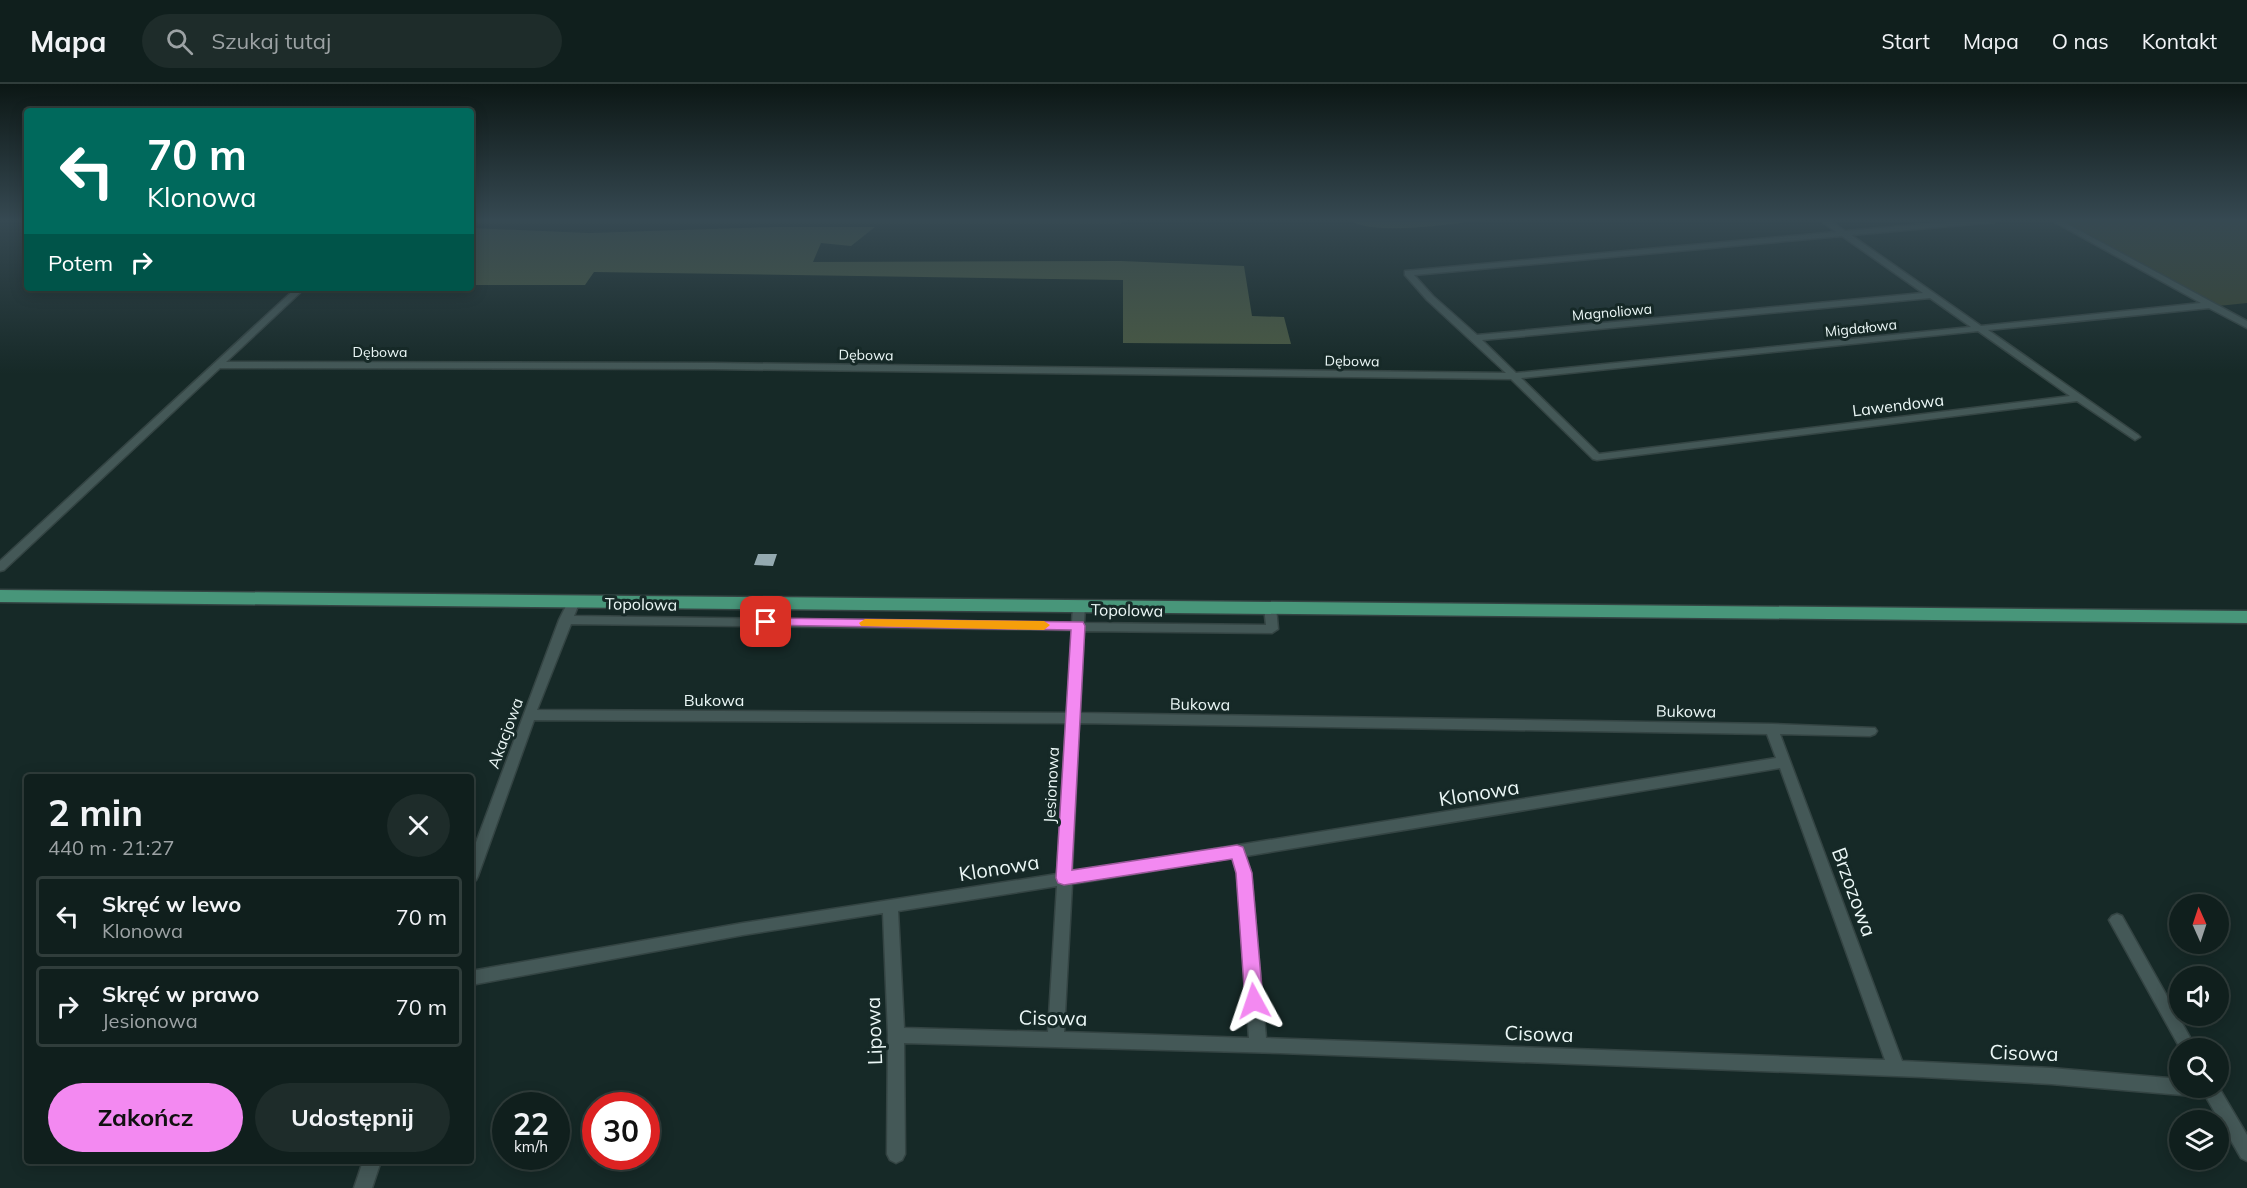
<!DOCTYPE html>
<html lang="pl">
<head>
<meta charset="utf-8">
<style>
  :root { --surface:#101f1d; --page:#1e2c2a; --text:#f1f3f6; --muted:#9ca2a4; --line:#303d3b; --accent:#f389f1 }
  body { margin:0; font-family:Mulish,sans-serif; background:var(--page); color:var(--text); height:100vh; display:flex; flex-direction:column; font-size:22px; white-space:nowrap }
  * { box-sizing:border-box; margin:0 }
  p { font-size:20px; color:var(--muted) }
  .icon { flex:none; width:33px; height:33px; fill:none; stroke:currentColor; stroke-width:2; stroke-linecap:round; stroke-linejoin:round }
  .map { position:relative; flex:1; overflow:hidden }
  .details { position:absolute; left:24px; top:690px; width:450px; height:390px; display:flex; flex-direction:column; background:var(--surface); border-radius:6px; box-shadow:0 3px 15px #0003,0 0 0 2px var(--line) }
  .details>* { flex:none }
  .top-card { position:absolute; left:24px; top:24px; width:450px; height:183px; border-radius:6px; box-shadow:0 3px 15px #0003,0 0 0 2px var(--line); background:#00695c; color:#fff; overflow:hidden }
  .needle { width:39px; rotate:357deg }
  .controls { position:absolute; left:2169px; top:810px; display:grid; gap:12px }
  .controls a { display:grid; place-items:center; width:60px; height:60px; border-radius:50%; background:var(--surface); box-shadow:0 3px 15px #0003,0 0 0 2px var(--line); font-size:30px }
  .speed { position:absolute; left:492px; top:1008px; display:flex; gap:12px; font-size:30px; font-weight:700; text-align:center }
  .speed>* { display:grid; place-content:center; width:78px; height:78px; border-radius:50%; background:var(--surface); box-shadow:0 3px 15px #0003,0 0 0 2px var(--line); line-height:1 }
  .speed small { font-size:15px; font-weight:400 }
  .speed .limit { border:9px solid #d22; background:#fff; color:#111 }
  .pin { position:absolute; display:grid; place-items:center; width:51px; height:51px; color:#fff; margin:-26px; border-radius:12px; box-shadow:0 3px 9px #0006 }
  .me { position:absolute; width:66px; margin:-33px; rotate:355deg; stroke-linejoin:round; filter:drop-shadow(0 0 4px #0008) }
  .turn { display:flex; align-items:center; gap:21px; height:126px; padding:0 24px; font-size:27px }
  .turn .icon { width:78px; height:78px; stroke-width:2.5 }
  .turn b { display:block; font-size:42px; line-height:51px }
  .then { display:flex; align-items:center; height:57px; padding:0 24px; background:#0003; gap:12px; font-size:22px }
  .round { display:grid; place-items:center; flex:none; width:63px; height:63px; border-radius:32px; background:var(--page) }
  .overview { display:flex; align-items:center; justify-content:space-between; height:102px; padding:0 24px }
  h1 { font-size:36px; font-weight:700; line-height:45px }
  .button { display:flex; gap:12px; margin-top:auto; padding:12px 24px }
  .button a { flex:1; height:69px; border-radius:36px; background:var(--accent); color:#111; font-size:24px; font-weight:700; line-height:69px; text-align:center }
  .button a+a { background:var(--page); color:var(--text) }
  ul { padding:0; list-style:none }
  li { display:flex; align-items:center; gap:18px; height:81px; margin:0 12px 9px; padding:0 12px; border:3px solid var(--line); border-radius:6px }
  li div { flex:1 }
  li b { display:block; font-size:22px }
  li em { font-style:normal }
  header { display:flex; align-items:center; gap:36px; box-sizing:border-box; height:84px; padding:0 30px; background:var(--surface); border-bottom:2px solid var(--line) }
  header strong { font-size:28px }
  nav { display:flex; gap:33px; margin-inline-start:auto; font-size:21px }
  .search { width:420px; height:54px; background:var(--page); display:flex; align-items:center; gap:15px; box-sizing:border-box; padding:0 21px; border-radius:33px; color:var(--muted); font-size:22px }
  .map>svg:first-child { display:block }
  .green { fill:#384532 }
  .forest { fill:#4a5a42 }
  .building { fill:#94a9b0 }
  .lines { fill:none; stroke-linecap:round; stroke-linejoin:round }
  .street-casing { stroke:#344443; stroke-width:3 }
  .primary-casing { stroke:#344443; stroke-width:3 }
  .street { fill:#445857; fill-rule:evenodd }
  .primary { fill:#48967a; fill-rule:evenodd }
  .route { fill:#f389f1; stroke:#9e599d; stroke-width:1.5 }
  .slow { fill:#f59e0b }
  .labels { text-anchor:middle; stroke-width:6; stroke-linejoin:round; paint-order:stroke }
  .far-street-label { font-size:14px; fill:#ebf7f6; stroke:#162927 }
  .street-label { font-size:16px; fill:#ebf7f6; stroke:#162927 }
  .near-street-label { font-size:20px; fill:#ebf7f6; stroke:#162927 }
</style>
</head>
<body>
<header>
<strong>Mapa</strong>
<div class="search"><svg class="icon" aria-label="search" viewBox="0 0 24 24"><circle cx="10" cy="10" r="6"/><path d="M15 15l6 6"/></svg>Szukaj tutaj</div>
<nav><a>Start</a><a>Mapa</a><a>O nas</a><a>Kontakt</a></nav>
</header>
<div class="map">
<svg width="2247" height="1104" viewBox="0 0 2247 1104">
  <rect width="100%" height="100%" fill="#162927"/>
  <path class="green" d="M 2062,136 L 2247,136 L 2247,219 L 2218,222 Z"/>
  <g class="forest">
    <path d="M 1350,136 L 1485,136 C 1457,139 1372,153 1350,136 Z"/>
    <path d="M 775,143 L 875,143 L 851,162 L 821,159 L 813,178 L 1121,177 L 1244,182 L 1252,232 L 1284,233 L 1291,260 L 1123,259 L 1123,196 L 594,188 L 585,201 L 471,201 L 471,144 L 589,149 Z"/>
  </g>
  <path class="building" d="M 758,470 L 777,470 L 773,482 L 754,481 Z"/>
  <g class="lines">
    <g class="street-casing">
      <g id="street">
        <path d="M 471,136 L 1125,136 L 1121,138 L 471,138 Z"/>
        <path d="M 1820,136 L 1829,136 L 1845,147 L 1972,136 L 1999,136 L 1995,138 L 1851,151 L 1981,242 L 2201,219 L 2051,136 L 2060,136 L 2247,237 L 2247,244 L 2209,224 L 1988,246 L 2138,351 L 2140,353 L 2135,356 L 2077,317 L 1597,376 L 1593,375 L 1511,295 L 713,285 L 220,284 L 4,486 L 0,487 L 0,477 L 296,204 L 305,204 L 226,278 L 713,279 L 1506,289 L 1427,216 L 1405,191 L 1405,187 L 1836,148 ZM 1842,152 L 1923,209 L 1477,251 L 1433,212 L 1414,191 ZM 1930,214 L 1971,243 L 1516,289 L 1482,256 ZM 1978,247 L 2070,312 L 1599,370 L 1521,294 Z"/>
        <path d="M 574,513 L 580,517 L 574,532 L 1072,539 L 1073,522 L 1079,518 L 1085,522 L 1084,539 L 1266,541 L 1264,523 L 1270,519 L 1276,523 L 1278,545 L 1272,549 L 1084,547 L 1080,629 L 1772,640 L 1875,644 L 1877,647 L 1875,650 L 1870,652 L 1780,650 L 1902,977 L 2051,984 L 2180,995 L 2180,1004 L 2218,1004 L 2218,1002 L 2247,1051 L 2247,1077 L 2241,1074 L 2206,1013 L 2051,1000 L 1922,993 L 1280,969 L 904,959 L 905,1070 L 902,1076 L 896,1079 L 890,1076 L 887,1070 L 888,951 L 883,829 L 743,851 L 471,901 L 471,887 L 743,839 L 1057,790 L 1066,639 L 534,636 L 478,792 L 476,796 L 471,798 L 471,772 L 559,536 L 570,514 ZM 571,540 L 1072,546 L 1067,629 L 537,626 ZM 1079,639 L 1767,650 L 1776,674 L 1072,788 ZM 1780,684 L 1885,976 L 1266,954 L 1251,789 L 1246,772 ZM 1232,774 L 1237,789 L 1249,954 L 1064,948 L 1072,800 ZM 1057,802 L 1048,948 L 904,944 L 898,827 Z"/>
        <path d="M 2117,830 L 2122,832 L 2196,964 L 2180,964 L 2109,836 L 2112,832 Z"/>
        <path d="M 363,1077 L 381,1077 L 372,1104 L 354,1104 Z"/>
      </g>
    </g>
    <g class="primary-casing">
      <path id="primary" d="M 0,506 L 2247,527 L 2247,539 L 0,518 Z"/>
    </g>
    <use href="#street" class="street"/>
    <use href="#primary" class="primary"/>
  </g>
  <linearGradient id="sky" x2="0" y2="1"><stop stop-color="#0c1715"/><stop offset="0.47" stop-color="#364952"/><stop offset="1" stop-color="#364952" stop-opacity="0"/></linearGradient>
  <rect width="2247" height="290" fill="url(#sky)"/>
  <path class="route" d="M 766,534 L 1083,538 L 1085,542 L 1072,786 L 1237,761 L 1243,763 L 1252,789 L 1263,917 L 1261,923 L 1254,925 L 1248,923 L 1245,917 L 1236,789 L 1232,775 L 1064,801 L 1058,799 L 1056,794 L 1071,546 L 761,541 L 759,538 L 761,535 Z"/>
  <path class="slow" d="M 865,535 L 1044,537 L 1050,541 L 1044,546 L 861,542 L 859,539 Z"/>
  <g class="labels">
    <g class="far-street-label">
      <text transform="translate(1612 228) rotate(-5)" y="5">Magnoliowa</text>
      <text transform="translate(1861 244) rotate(-6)" y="5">Migdałowa</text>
      <text x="380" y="273">Dębowa</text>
      <text transform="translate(866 271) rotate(1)" y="5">Dębowa</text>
      <text transform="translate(1352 277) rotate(1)" y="5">Dębowa</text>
    </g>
    <g class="street-label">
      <text transform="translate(1898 321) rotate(-7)" y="6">Lawendowa</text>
      <text transform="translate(641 520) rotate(1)" y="6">Topolowa</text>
      <text transform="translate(1127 526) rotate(1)" y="6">Topolowa</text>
      <text x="714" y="622">Bukowa</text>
      <text transform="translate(1200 620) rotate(1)" y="6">Bukowa</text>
      <text transform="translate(1686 627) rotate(1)" y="6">Bukowa</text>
      <text transform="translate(505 649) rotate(-70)" y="6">Akacjowa</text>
      <text transform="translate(1051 701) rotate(-87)" y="6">Jesionowa</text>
    </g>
    <g class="near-street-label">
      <text transform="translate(1479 709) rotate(-9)" y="7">Klonowa</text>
      <text transform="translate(999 784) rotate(-9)" y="7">Klonowa</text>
      <text transform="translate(1854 808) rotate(70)" y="7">Brzozowa</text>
      <text transform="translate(1053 934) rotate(1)" y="7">Cisowa</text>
      <text transform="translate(874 947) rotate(-92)" y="7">Lipowa</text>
      <text transform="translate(1539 950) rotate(2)" y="7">Cisowa</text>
      <text transform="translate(2024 969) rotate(2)" y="7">Cisowa</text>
    </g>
  </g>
</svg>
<div class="controls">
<a><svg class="needle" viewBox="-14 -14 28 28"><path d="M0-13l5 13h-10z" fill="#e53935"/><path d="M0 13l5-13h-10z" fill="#9ca2a4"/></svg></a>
<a><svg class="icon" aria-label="sound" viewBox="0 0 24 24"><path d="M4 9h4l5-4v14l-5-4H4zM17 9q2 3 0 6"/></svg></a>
<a><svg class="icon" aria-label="search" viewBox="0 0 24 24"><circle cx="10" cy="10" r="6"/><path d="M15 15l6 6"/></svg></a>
<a><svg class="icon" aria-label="layers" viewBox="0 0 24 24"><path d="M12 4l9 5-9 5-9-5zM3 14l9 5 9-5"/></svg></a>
</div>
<div class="speed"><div>22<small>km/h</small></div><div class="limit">30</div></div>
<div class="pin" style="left:766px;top:538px;background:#d93025"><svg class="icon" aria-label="arrive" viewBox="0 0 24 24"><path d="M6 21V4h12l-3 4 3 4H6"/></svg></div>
<svg class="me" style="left:1254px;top:917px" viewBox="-20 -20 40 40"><path d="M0-17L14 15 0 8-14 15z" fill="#f389f1" stroke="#fff" stroke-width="4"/></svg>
<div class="top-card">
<div class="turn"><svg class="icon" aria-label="left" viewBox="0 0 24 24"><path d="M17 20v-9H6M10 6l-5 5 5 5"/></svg><div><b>70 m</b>Klonowa</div></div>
<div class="then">Potem<svg class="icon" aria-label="right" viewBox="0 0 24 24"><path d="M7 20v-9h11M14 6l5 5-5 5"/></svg></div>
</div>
<section class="details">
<div class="overview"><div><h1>2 min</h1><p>440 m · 21:27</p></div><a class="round"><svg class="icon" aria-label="close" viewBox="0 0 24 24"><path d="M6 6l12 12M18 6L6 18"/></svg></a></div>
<ul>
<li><svg class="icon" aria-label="left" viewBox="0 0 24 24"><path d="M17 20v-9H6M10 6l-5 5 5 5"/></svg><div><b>Skręć w lewo</b><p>Klonowa</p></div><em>70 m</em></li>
<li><svg class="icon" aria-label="right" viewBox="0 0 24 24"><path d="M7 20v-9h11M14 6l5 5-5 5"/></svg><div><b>Skręć w prawo</b><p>Jesionowa</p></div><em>70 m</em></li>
</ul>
<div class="button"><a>Zakończ</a><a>Udostępnij</a></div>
</section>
</div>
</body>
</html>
